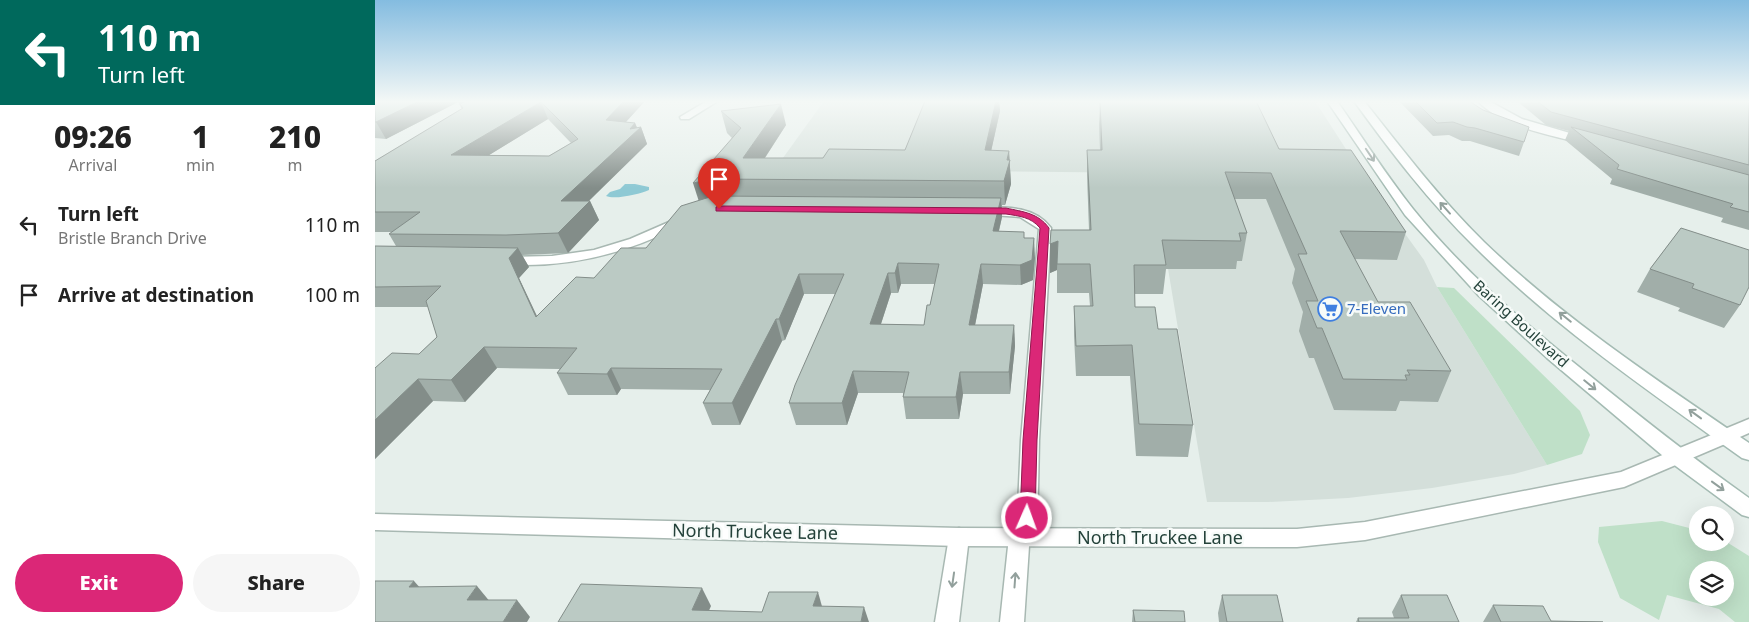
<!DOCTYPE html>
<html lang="en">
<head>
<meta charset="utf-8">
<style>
  :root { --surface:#fff; --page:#f6f6f6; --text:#222; --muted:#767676; --accent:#db2777 }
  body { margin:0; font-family:"Noto Sans",sans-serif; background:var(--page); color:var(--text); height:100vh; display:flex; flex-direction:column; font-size:19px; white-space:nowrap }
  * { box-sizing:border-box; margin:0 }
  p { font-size:16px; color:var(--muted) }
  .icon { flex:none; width:28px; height:28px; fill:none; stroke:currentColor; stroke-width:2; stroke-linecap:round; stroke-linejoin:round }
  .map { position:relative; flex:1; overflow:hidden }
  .details { display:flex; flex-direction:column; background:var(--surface); width:375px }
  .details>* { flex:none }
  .guide { background:#00695c; color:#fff; overflow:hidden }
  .buttons { position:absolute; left:1314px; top:506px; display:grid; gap:10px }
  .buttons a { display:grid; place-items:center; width:45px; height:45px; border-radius:50%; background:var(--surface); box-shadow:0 5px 20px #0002; font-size:25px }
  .pin { position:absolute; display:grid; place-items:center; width:42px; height:42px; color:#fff; margin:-51px -21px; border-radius:50% 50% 50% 0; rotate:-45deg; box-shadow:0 0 5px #0007 }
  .pin .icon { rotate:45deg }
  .me { position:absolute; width:55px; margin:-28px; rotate:2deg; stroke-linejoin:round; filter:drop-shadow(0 0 4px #0008) }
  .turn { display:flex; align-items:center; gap:18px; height:105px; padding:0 15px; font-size:22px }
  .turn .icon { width:65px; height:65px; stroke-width:2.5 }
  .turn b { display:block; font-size:35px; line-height:42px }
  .eta { display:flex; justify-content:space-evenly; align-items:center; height:85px; text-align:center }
  .eta b { font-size:30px; font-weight:800; line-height:35px }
  .primary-button { display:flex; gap:10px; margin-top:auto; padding:10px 15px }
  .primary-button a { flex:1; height:58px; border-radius:30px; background:var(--accent); color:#fff; font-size:20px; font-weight:800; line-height:58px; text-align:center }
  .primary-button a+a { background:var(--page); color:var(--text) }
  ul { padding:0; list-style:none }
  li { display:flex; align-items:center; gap:15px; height:70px; padding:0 15px }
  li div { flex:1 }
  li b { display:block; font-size:19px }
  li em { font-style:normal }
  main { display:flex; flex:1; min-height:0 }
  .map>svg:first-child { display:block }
  .built { fill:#d4dfda }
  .green { fill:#bfe0c8; fill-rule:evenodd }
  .water { fill:#8ec9d4 }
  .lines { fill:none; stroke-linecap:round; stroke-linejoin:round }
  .minor-casing { stroke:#a8b8b2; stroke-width:3 }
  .tertiary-casing { stroke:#a8b8b2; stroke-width:3 }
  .secondary-casing { stroke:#a4bbb3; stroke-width:3 }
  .minor { fill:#fff; fill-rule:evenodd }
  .tertiary { fill:#fff; fill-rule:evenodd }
  .secondary { fill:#fff; fill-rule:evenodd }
  .wall { fill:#a1aea9; fill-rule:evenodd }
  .shaded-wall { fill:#838d89 }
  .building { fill:#bbcac4; stroke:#838d89; fill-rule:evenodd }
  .oneway { stroke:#92a09c }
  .route { fill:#db2777; stroke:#8e194d }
  .labels { text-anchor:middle; stroke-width:5; stroke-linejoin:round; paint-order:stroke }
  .shop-label { font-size:15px; fill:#366cbe; stroke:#f7fbf9; text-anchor:start }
  .street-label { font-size:15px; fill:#24423a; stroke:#f7fbf9 }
  .near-street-label { font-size:18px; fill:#24423a; stroke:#f7fbf9 }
</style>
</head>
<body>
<main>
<section class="details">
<div class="guide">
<div class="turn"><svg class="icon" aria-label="left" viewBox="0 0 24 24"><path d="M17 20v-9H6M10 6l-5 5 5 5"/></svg><div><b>110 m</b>Turn left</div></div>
</div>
<div class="eta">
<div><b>09:26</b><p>Arrival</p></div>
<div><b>1</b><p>min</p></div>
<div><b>210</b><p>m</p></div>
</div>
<ul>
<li><svg class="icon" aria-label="left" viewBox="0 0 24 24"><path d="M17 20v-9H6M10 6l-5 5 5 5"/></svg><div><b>Turn left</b><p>Bristle Branch Drive</p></div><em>110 m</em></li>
<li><svg class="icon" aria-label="arrive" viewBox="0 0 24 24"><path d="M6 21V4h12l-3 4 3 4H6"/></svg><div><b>Arrive at destination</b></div><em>100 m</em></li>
</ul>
<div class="primary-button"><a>Exit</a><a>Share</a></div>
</section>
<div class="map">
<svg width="1374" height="622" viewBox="0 0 1374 622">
  <rect width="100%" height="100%" fill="#e6efeb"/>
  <path class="built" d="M 449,101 L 940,101 L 987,174 L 1049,260 L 1062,287 L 1172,465 L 1139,474 L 1057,488 L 973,498 L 893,502 L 832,502 L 777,173 L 400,169 Z"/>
  <g class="green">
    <path d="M 1062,287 L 1079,288 L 1205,411 L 1215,435 L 1207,454 L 1172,465 Z"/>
    <path d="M 1287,521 L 1322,530 L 1322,542 L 1350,541 L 1374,556 L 1374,622 L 1360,622 L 1344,609 L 1292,595 L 1284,620 L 1245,598 L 1223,542 L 1224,527 ZM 1322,570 L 1350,570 L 1350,598 L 1322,598 Z"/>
  </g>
  <path class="water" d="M 250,184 L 260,184 L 274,187 L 274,190 C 265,194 240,200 231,196 L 235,192 L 245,189 Z"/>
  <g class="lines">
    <g class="minor-casing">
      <g id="minor">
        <path d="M 332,101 L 343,101 L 314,119 L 306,119 L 305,117 Z"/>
        <path d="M 1103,101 L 1114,101 L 1147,119 L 1215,139 L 1216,141 L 1211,144 C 1179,136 1126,127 1103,101 Z"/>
        <path d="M 606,207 C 631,207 660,206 676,228 L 664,440 L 662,538 L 659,544 L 654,546 L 649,622 L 625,622 L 634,537 L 637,531 L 642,529 L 646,440 L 664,229 L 645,217 L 602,214 L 600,211 Z"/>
        <path d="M 301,219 L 305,220 L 307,223 L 305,226 C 256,251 205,265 150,265 C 142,265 129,268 124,261 L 131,257 L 177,256 L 219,250 L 255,239 Z"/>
        <path d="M 1374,419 L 1374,433 L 1351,443 L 1345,441 L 1342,436 L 1345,431 Z"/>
        <path d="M 584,528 L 591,531 L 594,537 L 584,622 L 560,622 L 574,537 L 577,531 Z"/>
      </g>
    </g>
    <g class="tertiary-casing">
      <path id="tertiary" d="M 1351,429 L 1357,431 L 1360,436 L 1357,441 L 1249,487 L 990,540 L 922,547 L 584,546 L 0,530 L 0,514 L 584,528 L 922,529 L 990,522 L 1246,472 Z"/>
    </g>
    <g class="secondary-casing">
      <g id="secondary">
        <path d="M 952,101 L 962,101 C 987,137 1011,175 1038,209 C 1087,270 1148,322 1209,371 C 1263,415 1317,458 1374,498 L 1374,517 L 1367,515 L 1294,461 L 1172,358 L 1104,296 L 1030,215 Z"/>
        <path d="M 979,101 L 989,101 C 1027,149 1065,199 1109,242 C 1189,319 1283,381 1374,443 L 1374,460 L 1367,458 C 1275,392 1180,327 1100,247 C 1055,203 1016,152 979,101 Z"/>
      </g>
    </g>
    <use href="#minor" class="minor"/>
    <use href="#tertiary" class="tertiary"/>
    <use href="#secondary" class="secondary"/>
  </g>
  <g class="wall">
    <path d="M 0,101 L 270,101 L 251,122 L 260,123 L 262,128 L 266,127 L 272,144 L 214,201 L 215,201 L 224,220 L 193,253 L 147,255 L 154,267 L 144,278 L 162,316 L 219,278 L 271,248 L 324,201 L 357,138 L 352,133 L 346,111 L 411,125 L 390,158 L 448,158 L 530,150 L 550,101 L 624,101 L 625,111 L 616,151 L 634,151 L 636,184 L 630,205 L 627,205 L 627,217 L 624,231 L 650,238 L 660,258 L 658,280 L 646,285 L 608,284 L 600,325 L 639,325 L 640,346 L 635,394 L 588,394 L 584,419 L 531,419 L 528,397 L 528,393 L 483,393 L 472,425 L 421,425 L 414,403 L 460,294 L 429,294 L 410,340 L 407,341 L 365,425 L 337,425 L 328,403 L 335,390 L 246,389 L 242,395 L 193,395 L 182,373 L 185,369 L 122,368 L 90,402 L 58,401 L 0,459 L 0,368 L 44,354 L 62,337 L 53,307 L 0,307 L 0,246 L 21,246 L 14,234 L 17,232 L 0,232 L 0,161 L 87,109 L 83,102 L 11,139 L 0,138 ZM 173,119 L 196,143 L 174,156 L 114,155 ZM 526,284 L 560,284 L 555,305 L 549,325 L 506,324 L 516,293 L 523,293 Z"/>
    <path d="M 725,101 L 904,149 L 1031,232 L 1022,260 L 980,259 L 1003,302 L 1076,371 L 1063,402 L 1025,401 L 1021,411 L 959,410 L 939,358 L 934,358 L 924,331 L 928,312 L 917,283 L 920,269 L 891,199 L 859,199 L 872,233 L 867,261 L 862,261 L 861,269 L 791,269 L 788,294 L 760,294 L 760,307 L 783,329 L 818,425 L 813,457 L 761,456 L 755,376 L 701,376 L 699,336 L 699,306 L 715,306 L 714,293 L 682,293 L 682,270 L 675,273 L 675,244 L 714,230 L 712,175 L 712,150 L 725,150 L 724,124 Z"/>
    <path d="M 1024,101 L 1094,101 L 1149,142 L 1144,156 L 1095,141 L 1087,141 L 1074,135 L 1058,136 Z"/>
    <path d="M 1142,101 L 1374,101 L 1374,230 L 1346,222 L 1348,218 L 1235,184 L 1237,179 L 1190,140 L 1194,131 L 1171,125 Z"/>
    <path d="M 1306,228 L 1365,305 L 1349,328 L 1303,311 L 1305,308 L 1262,292 L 1275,269 Z"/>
    <path d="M 847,595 L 908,622 L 844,622 L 843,613 Z"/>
    <path d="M 1026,595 L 1084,622 L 981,622 L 983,618 L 1019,618 L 1017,612 Z"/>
    <path d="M 1118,605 L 1176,621 L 1228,622 L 1108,622 Z"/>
    <path d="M 758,610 L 810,622 L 757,622 Z"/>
  </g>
  <g class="shaded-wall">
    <path d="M 44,101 L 83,101 L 83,102 L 11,139 L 1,122 Z"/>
    <path d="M 83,101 L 110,101 L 89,112 Z"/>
    <path d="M 249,101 L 270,101 L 237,137 L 231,120 Z"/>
    <path d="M 621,101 L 624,101 L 625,111 L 611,174 L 610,150 Z"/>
    <path d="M 166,102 L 173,119 L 85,173 L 76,155 Z"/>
    <path d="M 406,104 L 411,125 L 376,179 L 368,158 Z"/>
    <path d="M 260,123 L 263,130 L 266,127 L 272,144 L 194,220 L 186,201 Z"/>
    <path d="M 634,151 L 636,184 L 630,205 L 629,181 Z"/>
    <path d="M 337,179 L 344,203 L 326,208 L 318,183 Z"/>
    <path d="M 626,198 L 627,217 L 619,251 L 618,231 Z"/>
    <path d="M 215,201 L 224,220 L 193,253 L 183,233 Z"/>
    <path d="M 659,238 L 660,258 L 658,280 L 646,285 L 645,265 Z"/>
    <path d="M 683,241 L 682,270 L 675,273 L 675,244 Z"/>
    <path d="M 143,248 L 154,267 L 144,278 L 172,338 L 161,317 L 134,258 Z"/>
    <path d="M 523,263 L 526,284 L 523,293 L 520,273 Z"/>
    <path d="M 606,264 L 608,284 L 596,346 L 594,325 Z"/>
    <path d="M 513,273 L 516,293 L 499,345 L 495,324 Z"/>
    <path d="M 424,274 L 429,294 L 410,340 L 404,319 Z"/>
    <path d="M 401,319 L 407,341 L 365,425 L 357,403 Z"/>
    <path d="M 639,325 L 640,346 L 635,394 L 634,372 Z"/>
    <path d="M 109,347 L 122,368 L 90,402 L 76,380 Z"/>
    <path d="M 236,368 L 246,389 L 242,395 L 232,374 Z"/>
    <path d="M 478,371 L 483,393 L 472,425 L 467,403 Z"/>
    <path d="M 585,372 L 588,394 L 584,419 L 581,397 Z"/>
    <path d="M 43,379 L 58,401 L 0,459 L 0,420 Z"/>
    <path d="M 39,581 L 54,598 L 34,587 Z"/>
    <path d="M 102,586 L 116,603 L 92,600 Z"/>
    <path d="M 327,588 L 336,606 L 329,622 L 317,610 Z"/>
    <path d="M 443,592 L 448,610 L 438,606 Z"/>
    <path d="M 142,600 L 155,617 L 152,622 L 128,622 Z"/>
    <path d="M 489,607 L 494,622 L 486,622 Z"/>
  </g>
  <g class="building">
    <path d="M 0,101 L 44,101 L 1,122 L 0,122 Z"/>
    <path d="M 91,101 L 249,101 L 231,120 L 260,123 L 255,129 L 266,127 L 186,201 L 215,201 L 183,233 L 131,235 L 14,234 L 45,212 L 0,212 L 0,161 L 88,108 L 85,104 ZM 166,102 L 203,139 L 174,156 L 76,155 Z"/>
    <path d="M 550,101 L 621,101 L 610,150 L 634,151 L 632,160 L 635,160 L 629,181 L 337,179 L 318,183 L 366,128 L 346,111 L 406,104 L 368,158 L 448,158 L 454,149 L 530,150 Z"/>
    <path d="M 725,101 L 881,101 L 904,149 L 976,150 L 1031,232 L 965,231 L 1003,302 L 1035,302 L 1076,371 L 1032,370 L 1035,375 L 1030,375 L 1032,380 L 968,379 L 947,328 L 942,328 L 931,301 L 943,301 L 923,254 L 932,254 L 896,173 L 850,172 L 872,233 L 864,233 L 866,241 L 787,240 L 791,265 L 759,265 L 760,307 L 780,307 L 783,329 L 802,329 L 818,425 L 764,424 L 757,345 L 701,346 L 699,306 L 718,306 L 715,264 L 682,264 L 683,241 L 675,244 L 676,230 L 716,230 L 712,150 L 727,150 Z"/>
    <path d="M 1040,101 L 1094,101 L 1108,110 L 1154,127 L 1149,142 L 1100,128 L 1092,127 L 1078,122 L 1062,123 Z"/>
    <path d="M 1162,101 L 1374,101 L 1374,165 L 1176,112 Z"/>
    <path d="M 1196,127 L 1374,175 L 1374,212 L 1355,207 L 1358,204 L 1242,169 L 1244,165 Z"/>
    <path d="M 338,196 L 626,198 L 618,231 L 649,232 L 649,238 L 659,238 L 657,260 L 645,265 L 606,264 L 594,325 L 639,325 L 634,372 L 585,372 L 581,397 L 528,397 L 534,372 L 478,371 L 467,403 L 414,403 L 420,385 L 469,274 L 424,274 L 404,319 L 401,319 L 357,403 L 328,403 L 347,369 L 236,368 L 232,374 L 182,373 L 202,348 L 109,347 L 76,380 L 43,379 L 0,420 L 0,368 L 17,353 L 44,354 L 62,337 L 51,301 L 66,286 L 0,287 L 0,246 L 143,248 L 134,258 L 161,317 L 201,277 L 219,278 L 246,248 L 271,248 L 306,206 ZM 523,263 L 564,264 L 555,305 L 552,305 L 549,325 L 495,324 L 513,273 L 520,273 Z"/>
    <path d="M 1306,228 L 1374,250 L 1374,287 L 1365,305 L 1317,288 L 1319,284 L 1275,269 Z"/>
    <path d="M 0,581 L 39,581 L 34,587 L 102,586 L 92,600 L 142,600 L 128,622 L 0,622 Z"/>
    <path d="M 206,584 L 327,588 L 317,610 L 387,612 L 394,592 L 443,592 L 438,606 L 489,607 L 486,622 L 183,622 Z"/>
    <path d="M 847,595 L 902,595 L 908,622 L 852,622 Z"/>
    <path d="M 1026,595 L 1072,595 L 1084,622 L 984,622 L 983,618 L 1034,618 Z"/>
    <path d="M 1118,605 L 1168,606 L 1176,621 L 1228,622 L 1126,622 Z"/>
    <path d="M 758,610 L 809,611 L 810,622 L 760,622 Z"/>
  </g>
  <defs><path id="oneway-shaft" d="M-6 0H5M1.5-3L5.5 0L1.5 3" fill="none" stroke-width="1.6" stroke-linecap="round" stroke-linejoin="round" transform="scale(1.25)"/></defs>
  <g class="oneway">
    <use href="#oneway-shaft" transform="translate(995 155) rotate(56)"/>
    <use href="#oneway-shaft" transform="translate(1070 208) rotate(-132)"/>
    <use href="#oneway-shaft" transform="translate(1190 317) rotate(-141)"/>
    <use href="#oneway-shaft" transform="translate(1215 385) rotate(39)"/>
    <use href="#oneway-shaft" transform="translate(1320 414) rotate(-144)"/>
    <use href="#oneway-shaft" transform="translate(1343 486) rotate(36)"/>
    <use href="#oneway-shaft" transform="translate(578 580) rotate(98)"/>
    <use href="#oneway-shaft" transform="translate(640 580) rotate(-86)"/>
  </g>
  <linearGradient id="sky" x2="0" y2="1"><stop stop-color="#84bce0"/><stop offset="0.54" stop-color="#f4f8f6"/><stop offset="1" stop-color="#f4f8f6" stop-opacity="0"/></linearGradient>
  <rect width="1374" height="188" fill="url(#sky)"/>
  <path class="route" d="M 344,206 L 631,208 C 649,212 663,213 674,228 L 662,440 L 660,518 L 658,522 L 652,524 L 647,522 L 645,518 L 648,440 L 665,228 C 656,217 644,216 631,214 L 341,211 L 341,207 Z"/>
  <defs>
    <g id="supermarket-ring" transform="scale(1.25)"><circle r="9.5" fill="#f7fbf9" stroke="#3f7fe0" stroke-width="1.5"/><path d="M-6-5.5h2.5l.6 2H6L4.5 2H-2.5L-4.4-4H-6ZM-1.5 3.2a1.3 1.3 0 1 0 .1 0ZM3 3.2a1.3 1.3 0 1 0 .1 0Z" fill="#3f7fe0"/></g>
  </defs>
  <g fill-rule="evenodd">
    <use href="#supermarket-ring" x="955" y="309"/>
  </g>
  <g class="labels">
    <g class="shop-label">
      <text x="972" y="314">7-Eleven</text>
    </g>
    <g class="street-label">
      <text transform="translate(1146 324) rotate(42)" y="5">Baring Boulevard</text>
    </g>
    <g class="near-street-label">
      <text transform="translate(380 532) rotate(1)" y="6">North Truckee Lane</text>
      <text x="785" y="544">North Truckee Lane</text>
    </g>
  </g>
</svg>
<div class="buttons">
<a><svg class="icon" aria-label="search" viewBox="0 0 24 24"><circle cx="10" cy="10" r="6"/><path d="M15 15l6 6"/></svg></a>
<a><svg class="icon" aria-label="layers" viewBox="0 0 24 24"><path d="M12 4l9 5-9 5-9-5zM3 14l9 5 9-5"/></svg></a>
</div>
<div class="pin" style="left:344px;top:209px;background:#d93025"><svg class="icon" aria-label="arrive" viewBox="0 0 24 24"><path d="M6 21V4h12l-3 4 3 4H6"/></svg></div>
<svg class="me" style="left:652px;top:518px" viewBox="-20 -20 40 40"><circle r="17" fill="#db2777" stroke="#fff" stroke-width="3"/><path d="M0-11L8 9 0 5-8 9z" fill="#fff"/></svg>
</div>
</main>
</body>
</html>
